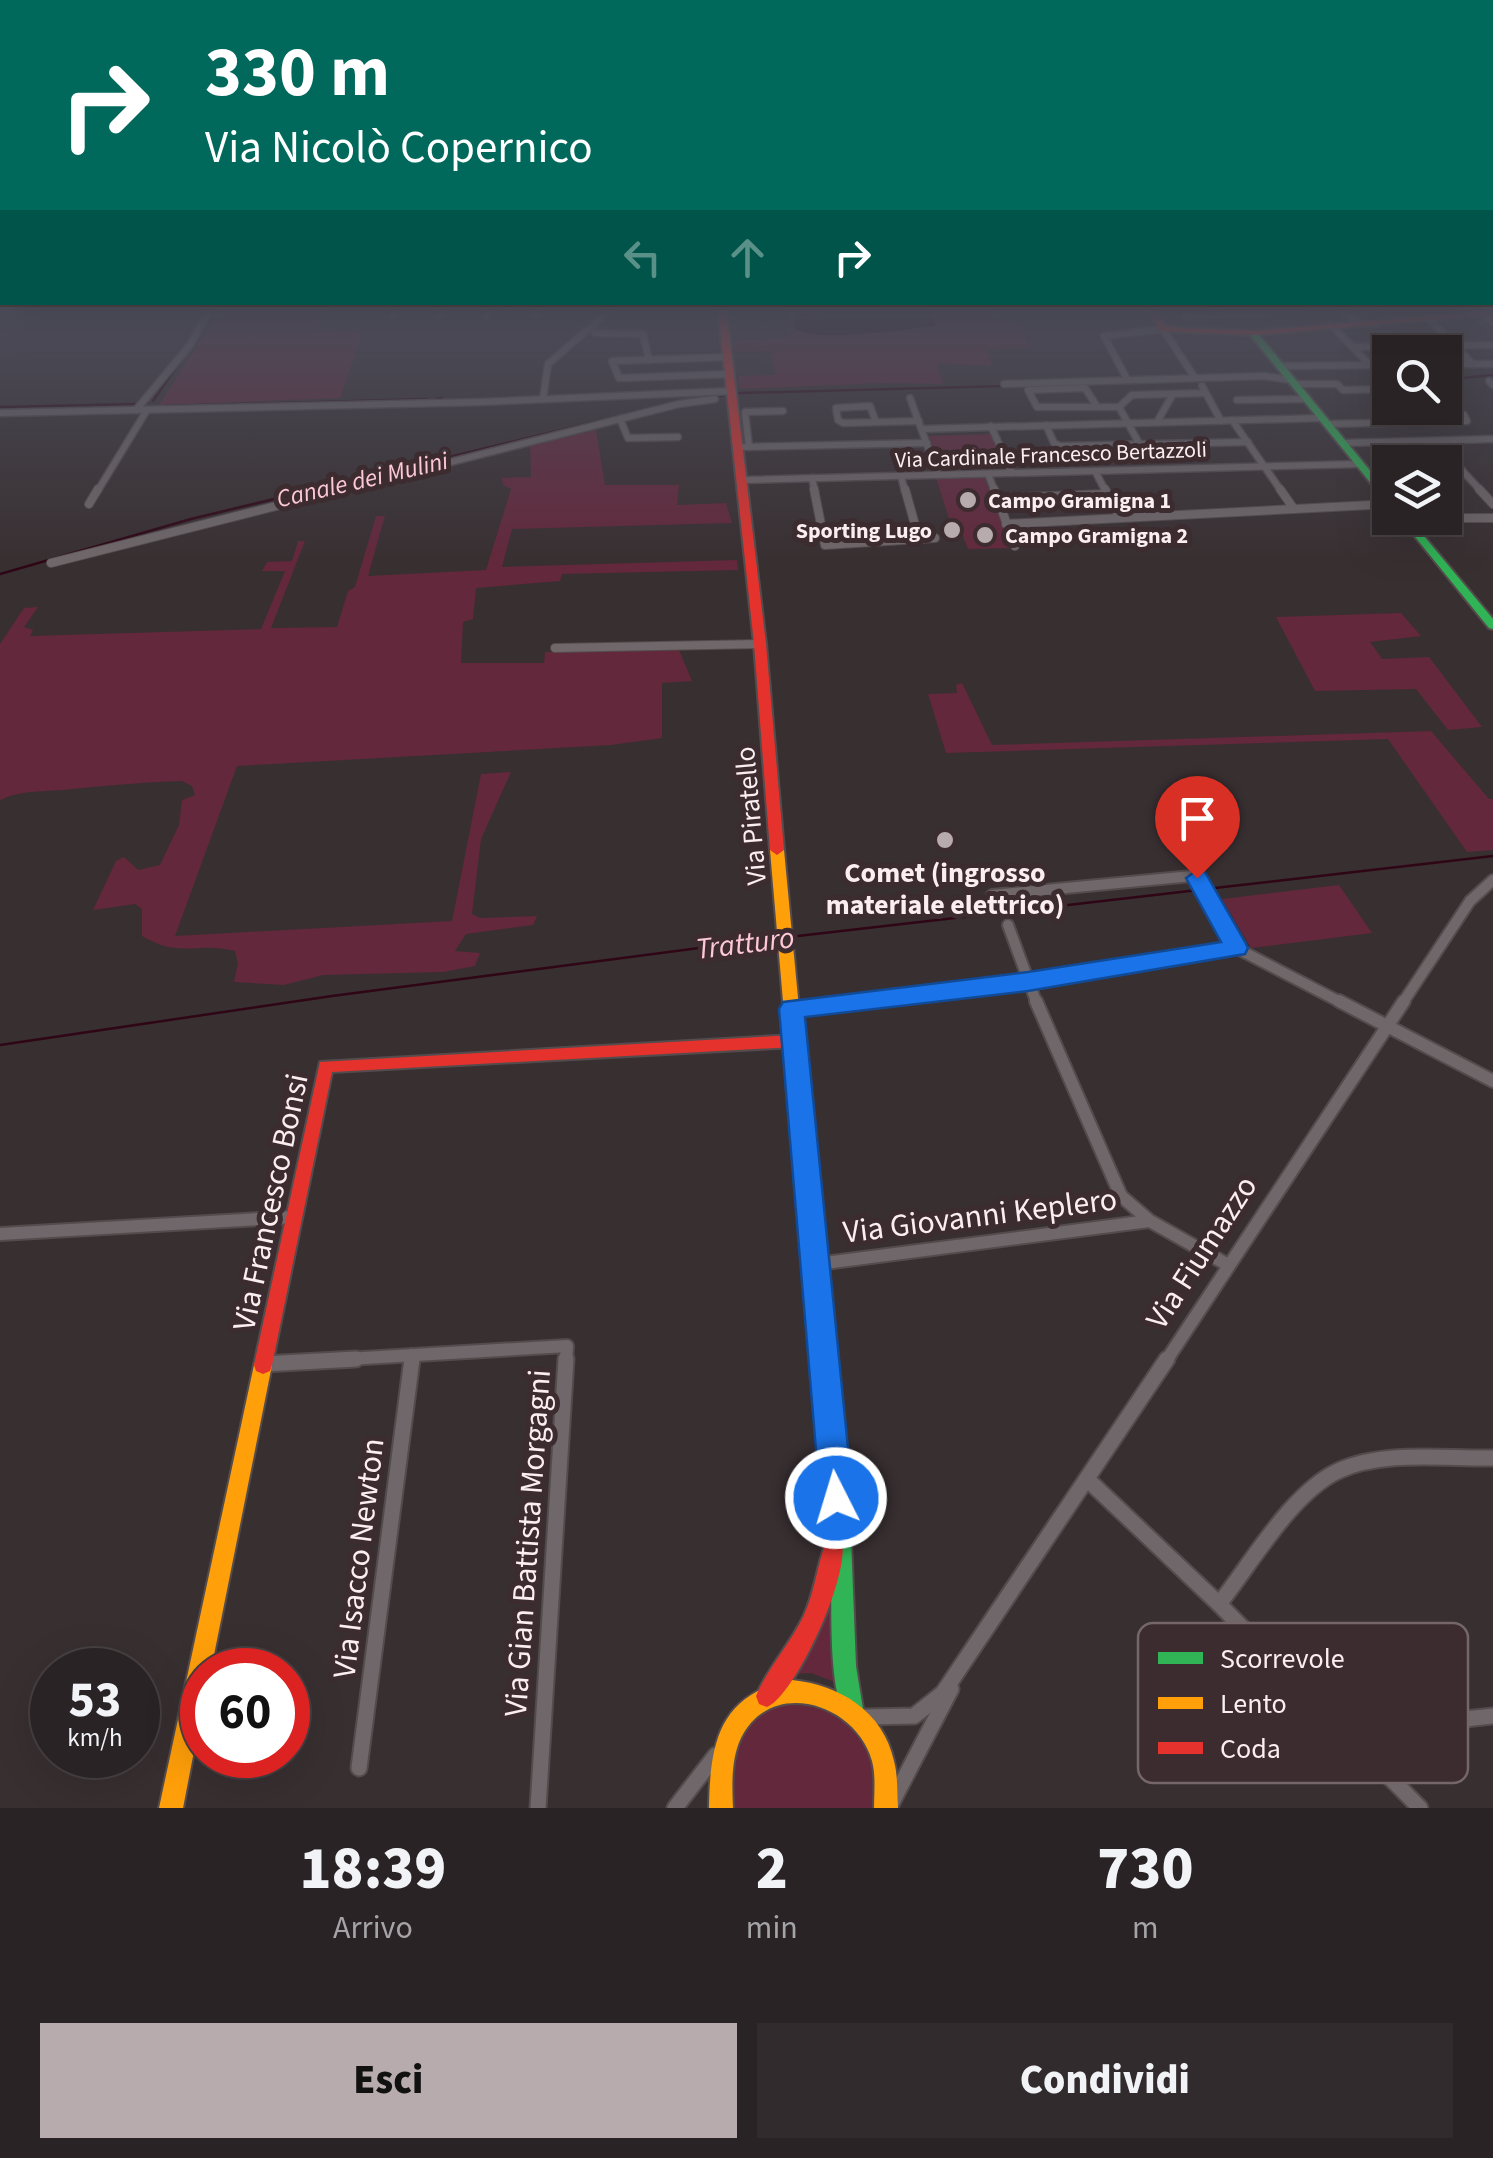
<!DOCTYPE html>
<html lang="it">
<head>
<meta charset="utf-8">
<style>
  :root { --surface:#2a2325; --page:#322b2d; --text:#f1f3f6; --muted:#a5a4a7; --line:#464042; --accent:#b7abae }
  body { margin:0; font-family:"Source Sans 3",sans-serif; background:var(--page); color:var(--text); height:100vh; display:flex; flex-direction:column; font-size:38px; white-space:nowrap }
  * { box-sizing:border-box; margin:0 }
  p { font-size:32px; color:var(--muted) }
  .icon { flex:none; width:55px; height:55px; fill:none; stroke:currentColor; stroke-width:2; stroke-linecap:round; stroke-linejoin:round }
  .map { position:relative; height:1808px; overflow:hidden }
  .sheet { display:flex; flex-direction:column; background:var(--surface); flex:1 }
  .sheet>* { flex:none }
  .hud { position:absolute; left:0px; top:0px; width:1495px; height:305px; box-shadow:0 10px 40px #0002,0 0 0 2px var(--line); background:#00695c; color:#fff; overflow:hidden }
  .tools { position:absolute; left:1372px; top:335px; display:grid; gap:20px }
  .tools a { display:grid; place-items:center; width:90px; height:90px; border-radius:0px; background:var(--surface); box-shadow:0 10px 40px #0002,0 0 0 2px var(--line); font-size:50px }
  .speed { position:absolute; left:30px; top:1648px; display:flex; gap:20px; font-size:50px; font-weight:700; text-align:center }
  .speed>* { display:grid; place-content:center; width:130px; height:130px; border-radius:50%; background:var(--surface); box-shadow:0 10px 40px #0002,0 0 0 2px var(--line); line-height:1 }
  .speed small { font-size:25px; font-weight:400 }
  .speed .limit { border:15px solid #d22; background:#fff; color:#111 }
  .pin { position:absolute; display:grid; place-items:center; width:85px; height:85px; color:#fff; margin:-102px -42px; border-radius:50% 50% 50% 0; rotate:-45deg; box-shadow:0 0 10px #0007 }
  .pin .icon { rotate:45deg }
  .me { position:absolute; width:110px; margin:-55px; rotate:355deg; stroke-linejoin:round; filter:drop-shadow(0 0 8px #0008) }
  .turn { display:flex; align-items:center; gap:35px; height:210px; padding:0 40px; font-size:45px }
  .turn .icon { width:130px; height:130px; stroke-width:2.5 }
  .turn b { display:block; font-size:70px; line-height:85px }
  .lanes { display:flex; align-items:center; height:95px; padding:0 40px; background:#0003; justify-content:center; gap:50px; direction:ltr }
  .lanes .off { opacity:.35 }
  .eta { display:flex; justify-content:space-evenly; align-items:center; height:170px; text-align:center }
  .eta b { font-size:60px; font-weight:800; line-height:70px }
  .button { display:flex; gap:20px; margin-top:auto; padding:20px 40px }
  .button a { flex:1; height:115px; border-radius:0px; background:var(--accent); color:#111; font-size:40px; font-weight:800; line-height:115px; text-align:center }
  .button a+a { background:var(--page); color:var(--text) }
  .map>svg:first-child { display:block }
  .green { fill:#63283c }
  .water { fill:#2f0616 }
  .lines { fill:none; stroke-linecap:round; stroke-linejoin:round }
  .stream { stroke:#2f0616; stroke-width:2.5 }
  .street-far4-casing { stroke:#544b4d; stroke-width:9 }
  .street-far3-casing { stroke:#544b4d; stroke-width:10 }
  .street-far2-casing { stroke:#544b4d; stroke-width:14 }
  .street-far1-casing { stroke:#544b4d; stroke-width:16 }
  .street-casing { stroke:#544b4d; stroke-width:19 }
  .fast-casing { stroke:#544b4d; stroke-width:4 }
  .slow-casing { stroke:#544b4d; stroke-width:4 }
  .jam-casing { stroke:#544b4d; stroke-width:4 }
  .street-far4 { stroke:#6f6769; stroke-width:6 }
  .street-far3 { stroke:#6f6769; stroke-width:8 }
  .street-far2 { stroke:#6f6769; stroke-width:10 }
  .street-far1 { stroke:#6f6769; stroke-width:12 }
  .street { stroke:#6f6769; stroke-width:15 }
  .fast { fill:#30b455; fill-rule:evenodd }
  .slow { fill:#ff9f0a; fill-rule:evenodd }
  .jam { fill:#e5322d; fill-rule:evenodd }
  .route { fill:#1a73e8; stroke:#114b97; stroke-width:2.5 }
  .poi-dot { fill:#b7abae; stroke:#3c2b2f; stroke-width:4 }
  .labels { text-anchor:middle; stroke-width:10; stroke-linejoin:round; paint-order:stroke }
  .far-street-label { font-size:22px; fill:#fbeef1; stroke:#3c2b2f }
  .far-poi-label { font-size:22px; font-weight:bold; fill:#fbeef1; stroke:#3c2b2f; text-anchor:start }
  .far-water-label { font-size:25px; font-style:italic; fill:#fdc9d6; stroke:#3c2b2f }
  .street-label { font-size:28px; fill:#fbeef1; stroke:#3c2b2f }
  .poi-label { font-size:28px; font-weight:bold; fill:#fbeef1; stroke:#3c2b2f }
  .water-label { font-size:30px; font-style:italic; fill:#fdc9d6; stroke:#3c2b2f }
  .near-street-label { font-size:32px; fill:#fbeef1; stroke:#3c2b2f }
  .key { fill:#3c2b2f; stroke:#756669; stroke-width:2.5 }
  .key-label { font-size:28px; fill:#fbeef1 }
</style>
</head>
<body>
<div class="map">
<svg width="1493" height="1808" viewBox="0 0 1493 1808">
  <rect width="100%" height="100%" fill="#382f31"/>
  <g class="green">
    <path d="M 221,309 L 325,309 L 315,330 L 363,331 L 340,398 L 159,405 Z"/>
    <path d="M 789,309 L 997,309 L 1005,324 L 1020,324 L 1029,347 L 987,350 L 992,366 L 937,363 L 943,384 L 882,383 L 739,389 L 738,376 L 776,375 L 771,351 L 735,352 L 734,341 L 789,337 Z"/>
    <path d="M 596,430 L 605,485 L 679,485 L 677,505 L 726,503 L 732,523 L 512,529 L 502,567 L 737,560 L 738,570 L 562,574 L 560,581 L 476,588 L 473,619 L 463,622 L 461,663 L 544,663 L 545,652 L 679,650 L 692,681 L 662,683 L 662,738 L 611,745 L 237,766 L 175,936 L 452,921 L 481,774 L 511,772 L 481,839 L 472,914 L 480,918 L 537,916 L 533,925 L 466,934 L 455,951 L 480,953 L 475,966 L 443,972 L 323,975 L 284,985 L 234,982 L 238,963 L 235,951 C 197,941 180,959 142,936 L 142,909 L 135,904 L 93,910 L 116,861 L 124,857 L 138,870 L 160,865 L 179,825 L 182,800 L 195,795 L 192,786 L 182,781 C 142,782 102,786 62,790 C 39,792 22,790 0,800 L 0,644 L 24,608 L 38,607 L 24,627 L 33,630 L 30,636 L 261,629 L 285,571 L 262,571 L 267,562 L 292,561 L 298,541 L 305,541 L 271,628 L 337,627 L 348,591 L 355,587 L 376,516 L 385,516 L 368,576 L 486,570 L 511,489 L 503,485 L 502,478 L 531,477 L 530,445 Z"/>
    <path d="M 991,434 L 1005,468 L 941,469 L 929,436 Z"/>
    <path d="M 984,477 L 1012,548 L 968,549 L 958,523 L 950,522 L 936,478 Z"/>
    <path d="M 1401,613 L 1421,636 L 1370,642 L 1382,659 L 1429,657 L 1482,727 L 1448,730 L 1416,689 L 1315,691 L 1276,617 Z"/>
    <path d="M 962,683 L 992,745 L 1431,731 L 1489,799 L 1493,799 L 1493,850 L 1467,852 L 1388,739 L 946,753 L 928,694 L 957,693 L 956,685 Z"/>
    <path d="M 1339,885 L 1372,933 L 1251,948 L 1222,899 Z"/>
    <path d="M 836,1592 L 840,1684 L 811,1673 L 790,1674 Z"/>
    <path d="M 817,1700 C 868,1733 875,1748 876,1808 L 731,1808 C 733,1770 731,1718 776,1703 C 788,1699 805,1701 817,1700 Z"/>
  </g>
  <path class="water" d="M 926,309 L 936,312 L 931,317 L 936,326 C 908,329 812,344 794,328 L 796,314 L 801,313 Z"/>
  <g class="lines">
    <g class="stream">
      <path d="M 1462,378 L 1493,375"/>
      <path d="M 739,393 L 1005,386"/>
      <path d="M 436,399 L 442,398"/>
      <path d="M 688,400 L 726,395"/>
      <path d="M 153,401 L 217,309"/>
      <path d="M 165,406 L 428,399"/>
      <path d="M 0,407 L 136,404"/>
      <path d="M 0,574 L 191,519 L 603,420"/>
      <path d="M 1206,889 L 1493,856"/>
      <path d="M 789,937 L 1198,890"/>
      <path d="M 0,1045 L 332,996 L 776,938"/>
    </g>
    <g class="street-far4-casing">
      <g id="street-far4">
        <path d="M 535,309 L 535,314"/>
        <path d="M 1341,309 L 1358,323"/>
        <path d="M 998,312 L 1151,309"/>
        <path d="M 1483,314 L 1493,322"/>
        <path d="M 439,315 L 441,309"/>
        <path d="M 393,316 L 396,309"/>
        <path d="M 487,316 L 489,309"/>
        <path d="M 1185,316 L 1302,311"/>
        <path d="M 1428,318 L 1473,364"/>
        <path d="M 1331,325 L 1370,365"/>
        <path d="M 590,329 L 610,309"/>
        <path d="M 595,333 L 643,334 L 649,360"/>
        <path d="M 1354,347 L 1493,345"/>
        <path d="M 728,357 L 612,361 L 619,378 L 730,374"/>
        <path d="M 1445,364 L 1493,364"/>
        <path d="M 1280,366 L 1390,365"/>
        <path d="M 1445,377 L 1449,378"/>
        <path d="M 1127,379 L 1104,336 L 1163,329 L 1195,378"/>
        <path d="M 1489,381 L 1493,385"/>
        <path d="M 1004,384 L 1264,376 L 1291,380"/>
        <path d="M 1295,384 L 1337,384 L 1343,390 L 1390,389"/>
        <path d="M 1202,386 L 1221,421"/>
        <path d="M 1445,389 L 1455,399"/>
        <path d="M 910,398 L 938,475"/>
        <path d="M 543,399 L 548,364 L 586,331"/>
        <path d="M 1237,400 L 1306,399"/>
        <path d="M 1096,405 L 1085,388 L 1028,390 L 1037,407 L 1119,407"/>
        <path d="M 1119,407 L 1132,395 L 1205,393"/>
        <path d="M 1119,407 L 1140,445"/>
        <path d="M 136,410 L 190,345 L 210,309"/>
        <path d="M 0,413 L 482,402 L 732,391"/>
        <path d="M 620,419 L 628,438 L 678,437"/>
        <path d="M 1232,420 L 1282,492"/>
        <path d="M 876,422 L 870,406 L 836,408 L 838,420 L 843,423 L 919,421"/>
        <path d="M 1157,422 L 1173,394"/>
        <path d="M 1326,424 L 1467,421 L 1464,415"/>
        <path d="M 1046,425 L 1054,443 L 1060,446 L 1248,442"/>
        <path d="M 991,426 L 1012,473"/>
        <path d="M 922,429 L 1321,418"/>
        <path d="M 1435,441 L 1482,492"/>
        <path d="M 1342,443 L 1493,439"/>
        <path d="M 739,447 L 927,443"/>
        <path d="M 749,447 L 745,412 L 783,411"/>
        <path d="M 1095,471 L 1106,492"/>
        <path d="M 988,474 L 995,492"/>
        <path d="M 901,476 L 905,492"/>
        <path d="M 812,478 L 815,492"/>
        <path d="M 742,480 L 1360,464"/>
        <path d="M 97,492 L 147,410"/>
        <path d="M 333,492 L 679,404 L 715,399"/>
      </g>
    </g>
    <g class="street-far3-casing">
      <g id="street-far3">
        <path d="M 814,489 L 825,545 L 935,538"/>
        <path d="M 905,489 L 919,539"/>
        <path d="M 994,489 L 1015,546"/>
        <path d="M 1105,489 L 1120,518"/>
        <path d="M 1280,489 L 1294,509"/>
        <path d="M 1479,489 L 1493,504"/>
        <path d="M 997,498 L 1107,494"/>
        <path d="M 89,504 L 98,489"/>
        <path d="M 1411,518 L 1493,518"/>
        <path d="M 1006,524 L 1390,504"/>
        <path d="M 51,563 L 343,489"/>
        <path d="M 555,648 L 760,644"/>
      </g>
    </g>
    <g class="street-far2-casing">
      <g id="street-far2">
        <path d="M 992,895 L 1192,876 L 1201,883 L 1236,948"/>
        <path d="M 1008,925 L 1037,1004"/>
        <path d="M 838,1004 L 1028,982 L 1236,948 L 1344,1004"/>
        <path d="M 1402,1004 L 1470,901 L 1493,880"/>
      </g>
    </g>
    <g class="street-far1-casing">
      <g id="street-far1">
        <path d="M 1036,1001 L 1121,1196 L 1150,1221 L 1228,1265"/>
        <path d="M 1339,1001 L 1493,1081"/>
        <path d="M 791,1009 L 860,1001"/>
        <path d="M 0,1234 L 293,1217"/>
        <path d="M 817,1264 L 1149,1221"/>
        <path d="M 313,1361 L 567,1346 L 566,1361"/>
        <path d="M 411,1361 L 412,1355"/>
        <path d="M 1166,1361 L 1404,1001"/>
      </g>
    </g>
    <g class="street-casing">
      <g id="street">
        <path d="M 263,1364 L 356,1359"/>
        <path d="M 1087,1479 L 1219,1604 L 1420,1808"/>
        <path d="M 1219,1604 C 1251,1564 1291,1493 1338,1471 C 1383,1450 1445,1459 1493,1458"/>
        <path d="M 865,1717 L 914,1716 L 943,1693 L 1167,1359"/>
        <path d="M 1347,1732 L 1493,1716"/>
        <path d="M 359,1768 L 412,1359"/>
        <path d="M 538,1808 L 566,1359"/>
        <path d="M 675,1808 L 716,1755"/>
        <path d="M 889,1808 L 951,1689"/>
      </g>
    </g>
    <g class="fast-casing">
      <g id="fast">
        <path d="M 1250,331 L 1256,331 L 1390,495 L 1390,504 L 1387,503 L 1250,335 Z"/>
        <path d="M 1401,523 L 1407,523 L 1418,529 L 1493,619 L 1493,629 L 1489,628 L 1412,533 L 1401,527 Z"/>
        <path d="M 818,1296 L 824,1298 L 827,1304 L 851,1539 L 856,1666 L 863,1709 L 860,1717 L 852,1720 L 844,1717 C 826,1673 833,1590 831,1541 C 827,1462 816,1383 809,1304 L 812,1298 Z"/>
      </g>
    </g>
    <g class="slow-casing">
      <g id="slow">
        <path d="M 777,845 L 784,850 L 827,1304 L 824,1310 L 818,1312 L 812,1310 L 809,1304 L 770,850 Z"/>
        <path d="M 263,1356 L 270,1359 L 272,1365 L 211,1670 L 202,1670 L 202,1710 L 183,1808 L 159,1808 L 254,1365 L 256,1359 Z"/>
        <path d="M 792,1680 C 840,1685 883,1711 894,1761 C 898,1776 897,1793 898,1808 L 874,1808 C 874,1793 876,1776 872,1761 C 856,1703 771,1677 741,1738 C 731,1759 732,1785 733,1808 L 709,1808 C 710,1743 719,1694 792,1680 Z"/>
      </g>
    </g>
    <g class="jam-casing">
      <g id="jam">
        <path d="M 718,309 L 726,309 L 766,644 L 784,850 L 777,855 L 770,850 L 754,644 Z"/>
        <path d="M 1147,309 L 1155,309 L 1164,325 L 1180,328 L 1253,331 L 1493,311 L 1493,315 L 1253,335 L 1163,331 L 1160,331 Z"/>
        <path d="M 794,1035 L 799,1037 L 802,1041 L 799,1045 L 794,1047 L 332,1072 L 272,1365 L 270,1371 L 263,1374 L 256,1371 L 254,1365 L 320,1062 Z"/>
        <path d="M 834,1537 L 841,1540 C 853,1569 796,1695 767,1707 L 759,1704 L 756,1696 C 767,1669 791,1643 804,1615 C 816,1589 817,1563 827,1540 Z"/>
      </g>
    </g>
    <use href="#street-far4" class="street-far4"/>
    <use href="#street-far3" class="street-far3"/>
    <use href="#street-far2" class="street-far2"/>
    <use href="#street-far1" class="street-far1"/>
    <use href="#street" class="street"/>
    <use href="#fast" class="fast"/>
    <use href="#slow" class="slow"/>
    <use href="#jam" class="jam"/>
  </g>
  <linearGradient id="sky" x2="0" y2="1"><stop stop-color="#1f1a1b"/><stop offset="0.55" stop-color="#4d4d5a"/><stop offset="1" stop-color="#4d4d5a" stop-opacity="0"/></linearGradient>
  <rect width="1493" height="562" fill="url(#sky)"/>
  <path class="route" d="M 1197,870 L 1205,872 L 1245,942 L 1248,948 L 1245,954 L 1028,991 L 805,1017 L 853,1498 L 848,1510 L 836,1515 L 825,1510 L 820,1498 L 779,1009 L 783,1002 L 1028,972 L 1221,942 L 1186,878 Z"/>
  <g class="poi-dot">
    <circle cx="968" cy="500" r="10"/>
    <circle cx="952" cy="530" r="10"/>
    <circle cx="985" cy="535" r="10"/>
    <circle cx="945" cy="840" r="10"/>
  </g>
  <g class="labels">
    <g class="far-street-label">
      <text transform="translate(1051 454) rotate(-2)" y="8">Via Cardinale Francesco Bertazzoli</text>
    </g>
    <g class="far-poi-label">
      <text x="988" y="508">Campo Gramigna 1</text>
      <text x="932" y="538" text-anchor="end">Sporting Lugo</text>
      <text x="1005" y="543">Campo Gramigna 2</text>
    </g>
    <g class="far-water-label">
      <text transform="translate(362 479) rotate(-13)" y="9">Canale dei Mulini</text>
    </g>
    <g class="street-label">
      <text transform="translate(750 816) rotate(-95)" y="10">Via Piratello</text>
    </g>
    <g class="poi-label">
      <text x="945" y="882">Comet (ingrosso<tspan x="945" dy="32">materiale elettrico)</tspan></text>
    </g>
    <g class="water-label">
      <text transform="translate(745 943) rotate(-7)" y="10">Tratturo</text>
    </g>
    <g class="near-street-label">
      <text transform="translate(270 1202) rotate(-78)" y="11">Via Francesco Bonsi</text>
      <text transform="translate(980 1215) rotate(-7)" y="11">Via Giovanni Keplero</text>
      <text transform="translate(1201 1252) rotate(-57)" y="11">Via Fiumazzo</text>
      <text transform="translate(527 1543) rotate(-86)" y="11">Via Gian Battista Morgagni</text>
      <text transform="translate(358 1558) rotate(-83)" y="11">Via Isacco Newton</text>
    </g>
  </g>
  <rect x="1138" y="1623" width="330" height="160" rx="15" class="key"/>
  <rect x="1158" y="1652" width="45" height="12" fill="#30b455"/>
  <rect x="1158" y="1697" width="45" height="12" fill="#ff9f0a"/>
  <rect x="1158" y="1742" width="45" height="12" fill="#e5322d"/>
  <g class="key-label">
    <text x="1220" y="1668">Scorrevole</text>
    <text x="1220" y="1713">Lento</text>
    <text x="1220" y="1758">Coda</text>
  </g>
</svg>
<div class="tools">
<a><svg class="icon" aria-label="search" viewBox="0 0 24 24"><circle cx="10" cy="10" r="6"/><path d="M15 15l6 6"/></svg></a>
<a><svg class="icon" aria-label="layers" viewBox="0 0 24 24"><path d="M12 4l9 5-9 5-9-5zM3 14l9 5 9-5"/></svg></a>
</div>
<div class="speed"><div>53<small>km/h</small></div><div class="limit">60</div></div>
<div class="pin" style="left:1197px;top:878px;background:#d93025"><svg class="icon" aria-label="arrive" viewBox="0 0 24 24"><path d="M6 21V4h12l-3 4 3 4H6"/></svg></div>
<svg class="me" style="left:836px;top:1498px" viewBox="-20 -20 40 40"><circle r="17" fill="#1a73e8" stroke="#fff" stroke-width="3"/><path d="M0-11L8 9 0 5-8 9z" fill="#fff"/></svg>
<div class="hud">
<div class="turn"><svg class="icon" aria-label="right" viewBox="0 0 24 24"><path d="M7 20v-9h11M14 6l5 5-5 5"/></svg><div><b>330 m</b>Via Nicolò Copernico</div></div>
<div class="lanes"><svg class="icon off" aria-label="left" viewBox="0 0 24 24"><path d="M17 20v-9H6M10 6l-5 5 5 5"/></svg><svg class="icon off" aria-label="ahead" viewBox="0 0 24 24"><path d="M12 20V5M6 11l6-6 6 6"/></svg><svg class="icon" aria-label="right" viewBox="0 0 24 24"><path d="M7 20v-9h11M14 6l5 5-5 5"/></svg></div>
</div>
</div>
<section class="sheet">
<div class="eta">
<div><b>18:39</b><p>Arrivo</p></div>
<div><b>2</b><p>min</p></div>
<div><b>730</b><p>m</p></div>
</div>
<div class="button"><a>Esci</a><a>Condividi</a></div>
</section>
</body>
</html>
